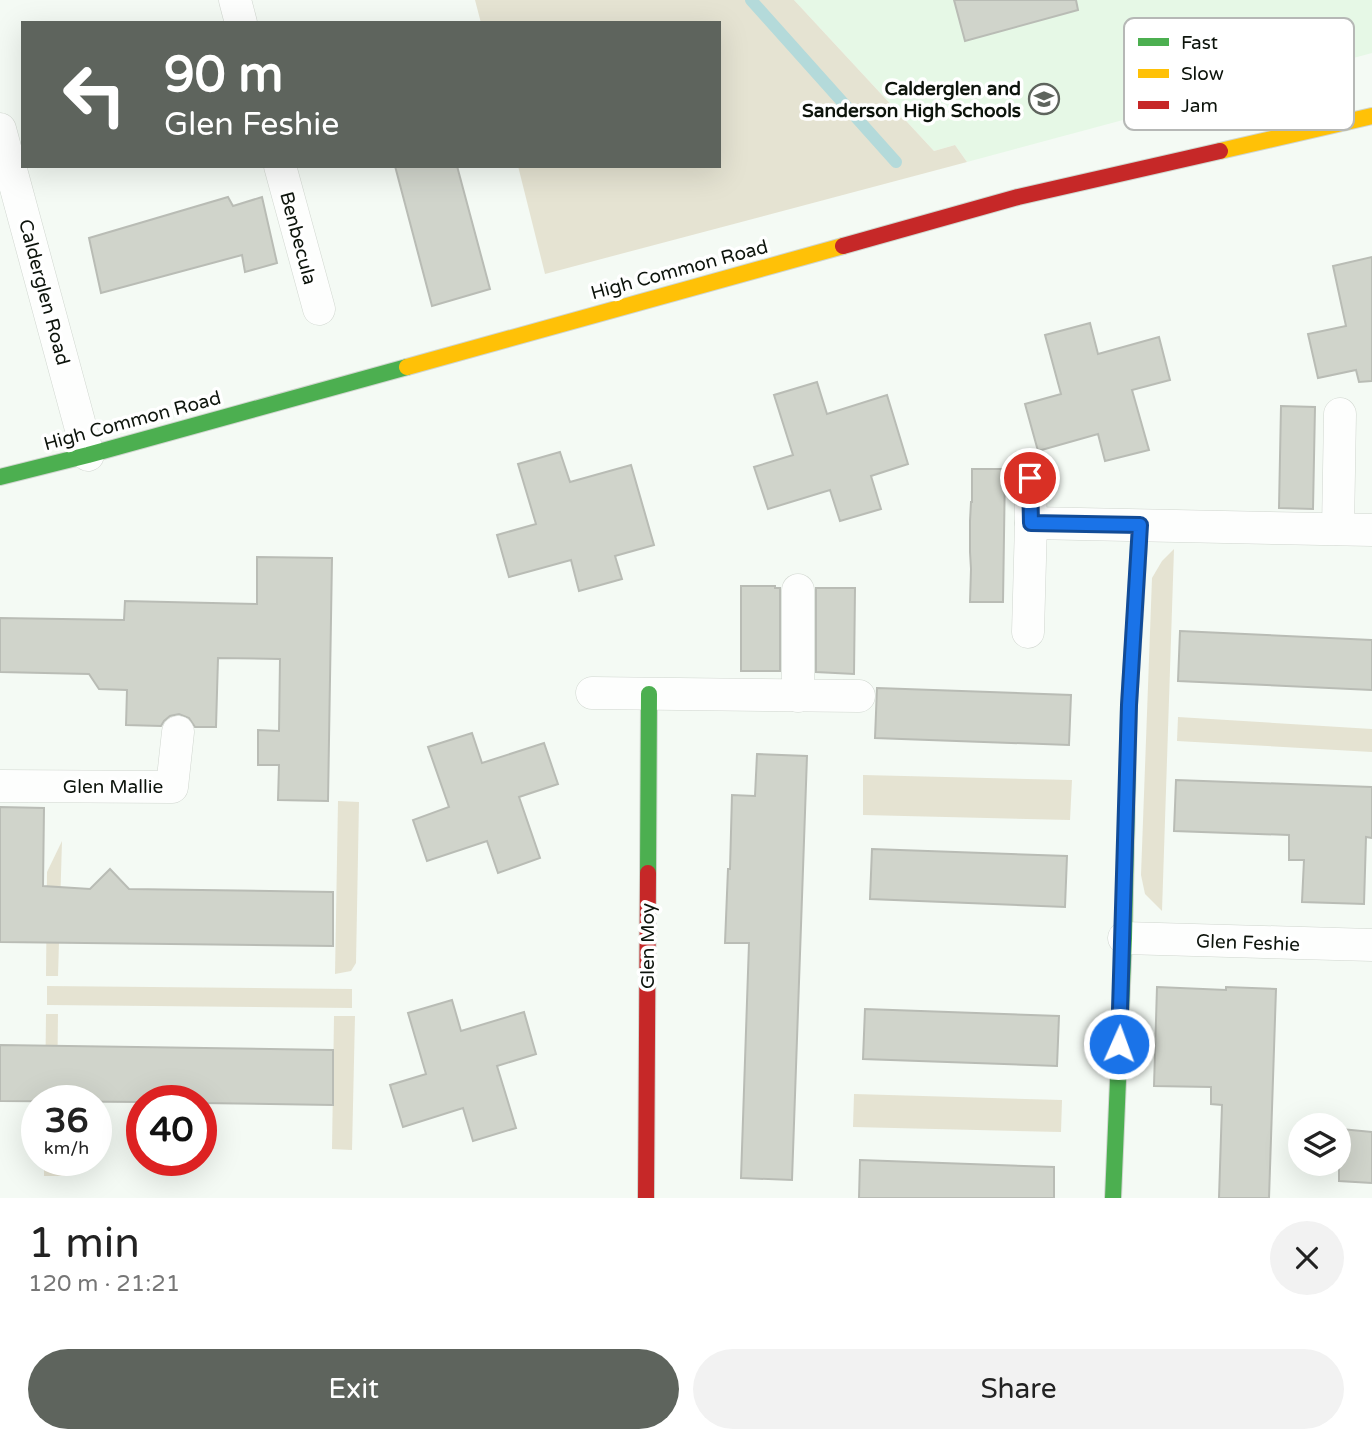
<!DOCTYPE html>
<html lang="en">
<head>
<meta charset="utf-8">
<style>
  :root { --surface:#fff; --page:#f2f2f2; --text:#222; --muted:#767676; --accent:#5e645d }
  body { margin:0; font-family:"Varela Round",sans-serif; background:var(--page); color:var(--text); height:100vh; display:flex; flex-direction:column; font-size:26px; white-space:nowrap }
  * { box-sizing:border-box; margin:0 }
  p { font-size:23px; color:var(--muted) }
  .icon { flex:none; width:38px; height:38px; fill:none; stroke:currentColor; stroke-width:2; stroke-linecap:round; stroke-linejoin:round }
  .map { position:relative; height:1198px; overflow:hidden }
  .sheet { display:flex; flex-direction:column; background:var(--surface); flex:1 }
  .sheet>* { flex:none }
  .guide { position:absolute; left:21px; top:21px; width:700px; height:147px; border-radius:0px; box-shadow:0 7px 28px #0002; background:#5e645d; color:#fff; overflow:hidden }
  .tools { position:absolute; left:1288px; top:1113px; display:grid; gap:14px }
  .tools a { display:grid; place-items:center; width:63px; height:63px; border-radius:50%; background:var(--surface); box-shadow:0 7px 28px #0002; font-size:35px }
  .speed { position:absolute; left:21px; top:1085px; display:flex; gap:14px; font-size:35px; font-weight:700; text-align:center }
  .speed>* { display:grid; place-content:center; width:91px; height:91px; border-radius:50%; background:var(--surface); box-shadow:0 7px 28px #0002; line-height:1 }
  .speed small { font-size:18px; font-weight:400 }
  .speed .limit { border:10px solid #d22; background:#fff; color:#111 }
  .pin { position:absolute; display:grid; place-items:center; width:60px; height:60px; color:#fff; margin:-30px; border:4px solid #fff; border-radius:50%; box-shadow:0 2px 7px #0007 }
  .me { position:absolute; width:77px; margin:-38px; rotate:2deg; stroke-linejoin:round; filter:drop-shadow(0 0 5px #0008) }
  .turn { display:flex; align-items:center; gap:24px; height:147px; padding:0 28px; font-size:32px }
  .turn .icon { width:91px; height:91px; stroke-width:2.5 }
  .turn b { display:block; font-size:49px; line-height:60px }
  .round { display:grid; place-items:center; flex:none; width:74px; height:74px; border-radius:37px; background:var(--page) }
  .headline { display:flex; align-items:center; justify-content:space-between; height:119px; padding:0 28px }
  h1 { font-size:42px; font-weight:600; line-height:52px }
  .action { display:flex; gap:14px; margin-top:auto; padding:14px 28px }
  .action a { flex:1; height:80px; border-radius:42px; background:var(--accent); color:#fff; font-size:28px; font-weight:600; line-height:80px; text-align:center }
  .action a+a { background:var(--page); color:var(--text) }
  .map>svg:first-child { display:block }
  .built { fill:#e6f8e6 }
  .green { fill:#e5e3d2 }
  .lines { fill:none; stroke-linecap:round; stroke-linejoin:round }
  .stream { stroke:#b4dada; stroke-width:12 }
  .building { fill:#d0d4cb; stroke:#b9bcb5; stroke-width:2 }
  .street-casing { stroke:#d0d6cf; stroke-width:33 }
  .fast-casing { stroke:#d0d6cf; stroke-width:18 }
  .slow-casing { stroke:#d0d6cf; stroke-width:18 }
  .jam-casing { stroke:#d0d6cf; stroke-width:18 }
  .street { stroke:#fdfefd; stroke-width:32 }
  .fast { stroke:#4caf50; stroke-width:16 }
  .slow { stroke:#ffc107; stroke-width:16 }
  .jam { stroke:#c62828; stroke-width:16 }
  .route-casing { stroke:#114b97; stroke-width:18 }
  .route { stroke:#1a73e8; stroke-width:12 }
  .labels { text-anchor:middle; stroke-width:7; stroke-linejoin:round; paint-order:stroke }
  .poi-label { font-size:19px; font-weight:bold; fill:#0d140c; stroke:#fff; text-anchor:end }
  .street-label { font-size:19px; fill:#0d140c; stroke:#fff }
  .key { fill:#fff; stroke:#b6b8b6; stroke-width:2 }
  .key-label { font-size:19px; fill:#0d140c }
</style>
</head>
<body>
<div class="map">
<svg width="1372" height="1198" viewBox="0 0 1372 1198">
  <rect width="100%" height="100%" fill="#f4faf4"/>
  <path class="built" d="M 794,0 L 1372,0 L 1372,53 L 967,162 L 955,145 L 934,151 Z"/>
  <g class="green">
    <path d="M 475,0 L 794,0 L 934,151 L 955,145 L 967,162 L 545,274 L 518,166 L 719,166 L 719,23 L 481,23 Z"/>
    <path d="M 1174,549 L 1162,911 L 1145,894 L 1141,875 L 1152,578 L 1162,561 Z"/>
    <path d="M 1178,717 L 1372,729 L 1372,752 L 1177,741 Z"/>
    <path d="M 863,775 L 1072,780 L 1070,820 L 863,815 Z"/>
    <path d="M 338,801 L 359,802 L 356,963 L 351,971 L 335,974 Z"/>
    <path d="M 62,841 L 58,976 L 46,976 L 47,872 Z"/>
    <path d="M 47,986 L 352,989 L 352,1008 L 47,1005 Z"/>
    <path d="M 46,1014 L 58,1014 L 57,1101 L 45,1101 Z"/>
    <path d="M 334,1016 L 355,1016 L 352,1150 L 332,1149 Z"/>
    <path d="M 854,1094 L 1062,1100 L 1061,1132 L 853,1127 Z"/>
    <path d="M 44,1160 L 66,1160 L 65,1176 L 44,1176 Z"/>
  </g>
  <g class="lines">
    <path class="stream" d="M 751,0 L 896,162"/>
  </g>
  <g class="building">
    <path d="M 954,0 L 1076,0 L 1078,10 L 965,41 Z"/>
    <path d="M 395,166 L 457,166 L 490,289 L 432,306 Z"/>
    <path d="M 228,197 L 233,206 L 262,197 L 277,263 L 245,272 L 242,255 L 101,293 L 89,238 Z"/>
    <path d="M 1372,257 L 1372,381 L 1359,382 L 1356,370 L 1318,378 L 1308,334 L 1346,326 L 1333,266 Z"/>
    <path d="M 1090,323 L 1098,354 L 1159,337 L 1170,380 L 1132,390 L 1149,450 L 1105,461 L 1098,434 L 1038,451 L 1025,404 L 1061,394 L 1045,335 Z"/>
    <path d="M 817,382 L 827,414 L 887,395 L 908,464 L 871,476 L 881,509 L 840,521 L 830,490 L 768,509 L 754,467 L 793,455 L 774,395 Z"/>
    <path d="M 1281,406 L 1315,407 L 1313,509 L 1279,508 Z"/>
    <path d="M 560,452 L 570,482 L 631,465 L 654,545 L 615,556 L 622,579 L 579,591 L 571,560 L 509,577 L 497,535 L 536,524 L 518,464 Z"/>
    <path d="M 972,469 L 1005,469 L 1003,602 L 970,602 L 971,569 L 970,552 L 970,521 L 971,502 L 972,502 Z"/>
    <path d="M 257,557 L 332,558 L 328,801 L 278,800 L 279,765 L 258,765 L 258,730 L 279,731 L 280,659 L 218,658 L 216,727 L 195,727 L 189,718 L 179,714 L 170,716 L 164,721 L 161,726 L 126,725 L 127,690 L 99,689 L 89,674 L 0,672 L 0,618 L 124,620 L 125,601 L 257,604 Z"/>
    <path d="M 741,586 L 775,586 L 775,588 L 780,588 L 780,671 L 741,671 Z"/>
    <path d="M 816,588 L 855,588 L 854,674 L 816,672 Z"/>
    <path d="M 1180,631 L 1372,640 L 1372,690 L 1178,681 Z"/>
    <path d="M 877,688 L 1071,695 L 1069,745 L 875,738 Z"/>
    <path d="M 472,733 L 482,763 L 544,743 L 558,784 L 519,797 L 540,858 L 498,873 L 487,841 L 427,861 L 413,820 L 449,807 L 428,747 Z"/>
    <path d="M 757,754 L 807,756 L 792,1180 L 741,1178 L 749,943 L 725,943 L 728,869 L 730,869 L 732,795 L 755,796 Z"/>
    <path d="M 1176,780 L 1372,787 L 1372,838 L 1366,837 L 1364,904 L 1302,902 L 1304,860 L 1289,860 L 1289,835 L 1174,831 Z"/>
    <path d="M 0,807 L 44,808 L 43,886 L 90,889 L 110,869 L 129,889 L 333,892 L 333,946 L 0,942 Z"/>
    <path d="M 872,849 L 1067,856 L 1065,907 L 870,899 Z"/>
    <path d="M 1157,987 L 1226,990 L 1226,987 L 1276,989 L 1269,1198 L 1219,1198 L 1222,1105 L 1211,1104 L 1211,1087 L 1154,1086 Z"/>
    <path d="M 452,1000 L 461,1031 L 524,1012 L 536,1054 L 497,1066 L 516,1128 L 473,1141 L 463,1108 L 403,1127 L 390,1085 L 426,1074 L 408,1013 Z"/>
    <path d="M 865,1009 L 1059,1016 L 1057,1066 L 863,1059 Z"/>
    <path d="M 0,1045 L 333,1050 L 333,1105 L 201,1103 L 201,1101 L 142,1101 L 142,1102 L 0,1101 Z"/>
    <path d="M 1341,1129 L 1372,1132 L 1372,1183 L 1339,1181 L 1339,1131 L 1341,1131 Z"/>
    <path d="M 860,1160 L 1054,1167 L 1054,1198 L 859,1198 Z"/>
  </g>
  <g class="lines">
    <g class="street-casing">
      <g id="street">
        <path d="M 235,0 L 241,23"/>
        <path d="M 0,129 L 88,455"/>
        <path d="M 280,166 L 319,309"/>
        <path d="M 1031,523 L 1372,530"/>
        <path d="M 1338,529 L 1340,414"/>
        <path d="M 1028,632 L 1031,523 L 1030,478"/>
        <path d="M 592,693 L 859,696"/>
        <path d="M 798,696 L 798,590"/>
        <path d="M 0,786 L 172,787 L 178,732"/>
        <path d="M 1124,938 L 1372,945"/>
      </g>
    </g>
    <g class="fast-casing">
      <g id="fast">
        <path d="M 0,477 L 88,455 L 407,367"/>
        <path d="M 648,873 L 649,694"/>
        <path d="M 1113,1198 L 1124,938 L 1129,705 L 1135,613"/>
      </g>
    </g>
    <g class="slow-casing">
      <g id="slow">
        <path d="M 1220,151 L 1372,116"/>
        <path d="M 407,367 L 843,246"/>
      </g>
    </g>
    <g class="jam-casing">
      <g id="jam">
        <path d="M 843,246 L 1018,197 L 1220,151"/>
        <path d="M 1135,613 L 1140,525"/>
        <path d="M 646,1198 L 648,873"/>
      </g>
    </g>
    <use href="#street" class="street"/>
    <use href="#fast" class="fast"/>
    <use href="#slow" class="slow"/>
    <use href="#jam" class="jam"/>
  </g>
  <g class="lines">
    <g class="route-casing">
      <path id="route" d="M 1030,478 L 1031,523 L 1140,525 L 1129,705 L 1119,1044"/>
    </g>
    <use href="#route" class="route"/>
  </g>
  <defs>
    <g id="school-ring" transform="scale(1.575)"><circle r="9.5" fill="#fff" stroke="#5e645d" stroke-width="1.5"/><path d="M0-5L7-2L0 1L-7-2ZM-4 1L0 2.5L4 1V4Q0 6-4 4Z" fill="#5e645d"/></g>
  </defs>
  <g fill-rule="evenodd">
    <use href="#school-ring" x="1044" y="99"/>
  </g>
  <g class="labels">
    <g class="poi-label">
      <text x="1021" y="95">Calderglen and<tspan x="1021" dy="22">Sanderson High Schools</tspan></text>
    </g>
    <g class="street-label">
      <text transform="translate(299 238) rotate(75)" y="7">Benbecula</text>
      <text transform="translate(679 269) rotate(-15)" y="7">High Common Road</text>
      <text transform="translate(45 292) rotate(75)" y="7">Calderglen Road</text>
      <text transform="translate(132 420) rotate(-15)" y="7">High Common Road</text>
      <text x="113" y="793">Glen Mallie</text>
      <text transform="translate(1248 942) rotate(2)" y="7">Glen Feshie</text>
      <text transform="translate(647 946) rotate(-90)" y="7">Glen Moy</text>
    </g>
  </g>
  <rect x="1124" y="18" width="230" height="112" rx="10" class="key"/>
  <rect x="1138" y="38" width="31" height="8" fill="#4caf50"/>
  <rect x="1138" y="69" width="31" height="9" fill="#ffc107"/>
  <rect x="1138" y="101" width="31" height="8" fill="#c62828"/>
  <g class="key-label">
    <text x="1181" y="49">Fast</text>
    <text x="1181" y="80">Slow</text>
    <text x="1181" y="112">Jam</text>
  </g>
</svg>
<div class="tools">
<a><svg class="icon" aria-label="layers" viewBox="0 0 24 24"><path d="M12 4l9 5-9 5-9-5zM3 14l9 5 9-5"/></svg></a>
</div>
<div class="speed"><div>36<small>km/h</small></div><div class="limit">40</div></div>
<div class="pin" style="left:1030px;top:478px;background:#d93025"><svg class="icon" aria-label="arrive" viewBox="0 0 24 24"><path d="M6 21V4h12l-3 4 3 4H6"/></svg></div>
<svg class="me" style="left:1119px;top:1044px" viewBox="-20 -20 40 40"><circle r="17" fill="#1a73e8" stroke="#fff" stroke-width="3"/><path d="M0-11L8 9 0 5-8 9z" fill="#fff"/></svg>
<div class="guide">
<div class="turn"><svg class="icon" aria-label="left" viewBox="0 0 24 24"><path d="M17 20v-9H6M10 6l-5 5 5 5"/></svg><div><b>90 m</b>Glen Feshie</div></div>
</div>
</div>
<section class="sheet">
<div class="headline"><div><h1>1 min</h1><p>120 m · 21:21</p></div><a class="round"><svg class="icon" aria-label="close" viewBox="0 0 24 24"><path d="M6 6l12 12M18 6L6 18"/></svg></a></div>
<div class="action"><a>Exit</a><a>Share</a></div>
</section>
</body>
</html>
